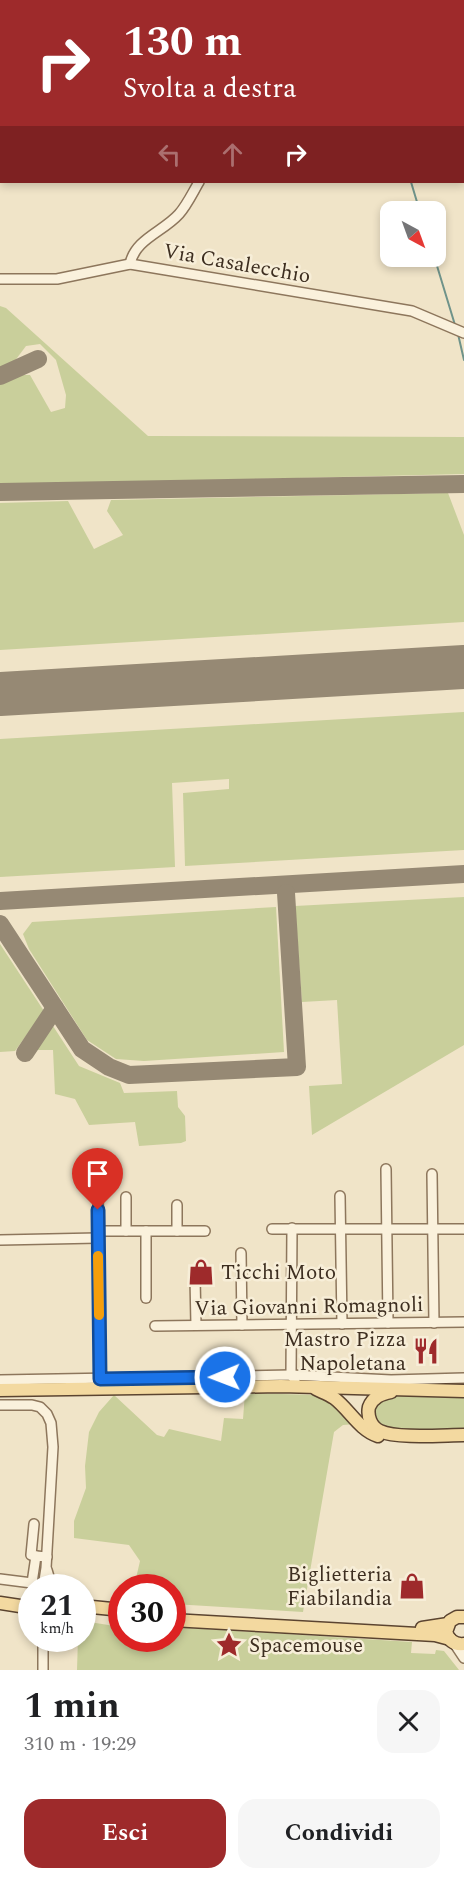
<!DOCTYPE html>
<html lang="it">
<head>
<meta charset="utf-8">
<style>
  :root { --surface:#fff; --page:#f6f6f6; --text:#202124; --muted:#757577; --accent:#9e2a2b }
  body { margin:0; font-family:Spectral,serif; background:var(--page); color:var(--text); height:100vh; display:flex; flex-direction:column; font-size:22px; white-space:nowrap }
  * { box-sizing:border-box; margin:0 }
  p { font-size:20px; color:var(--muted) }
  .icon { flex:none; width:33px; height:33px; fill:none; stroke:currentColor; stroke-width:2; stroke-linecap:round; stroke-linejoin:round }
  .map { position:relative; height:1670px; overflow:hidden }
  .drawer { display:flex; flex-direction:column; background:var(--surface); flex:1 }
  .drawer>* { flex:none }
  .guide { position:absolute; left:0px; top:0px; width:465px; height:183px; box-shadow:0 3px 9px #0003; background:#9e2a2b; color:#fff; overflow:hidden }
  .needle { width:39px; rotate:139deg }
  .buttons { position:absolute; left:380px; top:201px; display:grid; gap:12px }
  .buttons a { display:grid; place-items:center; width:66px; height:66px; border-radius:12px; background:var(--surface); box-shadow:0 3px 9px #0003; font-size:30px }
  .speed { position:absolute; left:18px; top:1574px; display:flex; gap:12px; font-size:30px; font-weight:700; text-align:center }
  .speed>* { display:grid; place-content:center; width:78px; height:78px; border-radius:50%; background:var(--surface); box-shadow:0 3px 9px #0003; line-height:1 }
  .speed small { font-size:15px; font-weight:400 }
  .speed .limit { border:9px solid #d22; background:#fff; color:#111 }
  .pin { position:absolute; display:grid; place-items:center; width:51px; height:51px; color:#fff; margin:-62px -26px; border-radius:50% 50% 50% 0; rotate:-45deg; box-shadow:0 0 6px #0007 }
  .pin .icon { rotate:45deg }
  .me { position:absolute; width:66px; margin:-33px; rotate:269deg; stroke-linejoin:round; filter:drop-shadow(0 0 4px #0008) }
  .turn { display:flex; align-items:center; gap:21px; height:126px; padding:0 24px; font-size:27px }
  .turn .icon { width:78px; height:78px; stroke-width:2.5 }
  .turn b { display:block; font-size:42px; line-height:51px }
  .lanes { display:flex; align-items:center; height:57px; padding:0 24px; background:#0003; justify-content:center; gap:30px; direction:ltr }
  .lanes .off { opacity:.35 }
  .round { display:grid; place-items:center; flex:none; width:63px; height:63px; border-radius:18px; background:var(--page) }
  .head { display:flex; align-items:center; justify-content:space-between; height:102px; padding:0 24px }
  h1 { font-size:36px; font-weight:700; line-height:45px }
  .action { display:flex; gap:12px; margin-top:auto; padding:12px 24px }
  .action a { flex:1; height:69px; border-radius:18px; background:var(--accent); color:#fff; font-size:24px; font-weight:700; line-height:69px; text-align:center }
  .action a+a { background:var(--page); color:var(--text) }
  .map>svg:first-child { display:block }
  .green { fill:#c9cf9b }
  .lines { fill:none; stroke-linecap:round; stroke-linejoin:round }
  .stream { stroke:#6f938a; stroke-width:2 }
  .taxiway { stroke:#968974; stroke-width:18 }
  .runway { stroke:#968974; stroke-width:44 }
  .minor-casing { stroke:#8d765c; stroke-width:12 }
  .major-casing { stroke:#5b4430; stroke-width:15 }
  .minor { stroke:#faf1dc; stroke-width:9 }
  .major { stroke:#f3d9a0; stroke-width:12 }
  .route-casing { stroke:#114b97; stroke-width:15 }
  .route { stroke:#1a73e8; stroke-width:10 }
  .slow { stroke:#f59e0b; stroke-width:10 }
  .labels { text-anchor:middle; stroke-width:5; stroke-linejoin:round; paint-order:stroke }
  .street-label { font-size:21px; fill:#3d2e20; stroke:#f7eed8 }
  .poi-label { font-size:21px; fill:#3d2e20; stroke:#f7eed8; text-anchor:start }
</style>
</head>
<body>
<div class="map">
<svg width="464" height="1670" viewBox="0 0 464 1670">
  <rect width="100%" height="100%" fill="#f0e4c8"/>
  <g class="green">
    <path d="M 0,306 L 6,308 L 148,436 L 464,437 L 464,474 L 0,485 L 0,383 L 18,375 L 30,375 L 51,412 L 65,408 L 66,395 L 56,360 L 40,344 L 26,346 L 14,362 L 0,368 Z"/>
    <path d="M 448,493 L 464,535 L 464,622 L 0,650 L 0,503 L 68,501 L 94,549 L 123,535 L 107,511 L 111,500 Z"/>
    <path d="M 464,712 L 464,850 L 185,866 L 183,793 L 229,789 L 229,779 L 172,783 L 175,867 L 0,877 L 0,739 Z"/>
    <path d="M 464,897 L 464,1045 L 312,1135 L 309,1086 L 342,1084 L 337,1000 L 302,1002 L 295,906 Z"/>
    <path d="M 276,907 L 284,1052 L 144,1061 L 116,1059 L 87,1040 L 29,949 L 23,934 L 32,922 Z"/>
    <path d="M 0,944 L 44,1011 L 15,1051 L 0,1052 Z"/>
    <path d="M 53,1026 L 79,1066 L 120,1083 L 124,1093 L 177,1091 L 178,1107 L 185,1116 L 186,1141 L 181,1143 L 139,1146 L 135,1122 L 89,1125 L 75,1099 L 55,1094 L 53,1050 L 36,1050 Z"/>
    <path d="M 245,1393 L 318,1395 L 327,1398 L 356,1424 L 343,1425 L 334,1432 L 303,1612 L 173,1604 L 172,1587 L 134,1587 L 140,1561 L 129,1545 L 74,1538 L 74,1521 L 86,1488 L 85,1466 L 89,1432 L 99,1412 L 114,1395 L 157,1435 L 164,1437 L 169,1429 L 221,1441 L 224,1418 L 243,1419 Z"/>
    <path d="M 389,1395 L 464,1396 L 464,1430 L 389,1430 L 375,1422 L 373,1406 Z"/>
    <path d="M 83,1621 L 121,1627 L 122,1638 L 172,1638 L 173,1627 L 412,1642 L 411,1653 L 435,1654 L 436,1650 L 444,1651 L 459,1670 L 77,1670 L 78,1638 L 82,1638 Z"/>
  </g>
  <g class="lines">
    <g class="stream">
      <path d="M 354,0 L 355,2"/>
      <path d="M 411,182 L 420,212"/>
      <path d="M 434,256 L 455,325"/>
      <path d="M 458,334 L 464,360"/>
    </g>
    <g class="taxiway">
      <path d="M 0,376 L 38,359"/>
      <path d="M 0,492 L 464,484"/>
      <path d="M 0,901 L 464,874"/>
      <path d="M 0,924 L 82,1049 L 109,1067 L 129,1075 L 297,1067 L 286,893"/>
      <path d="M 25,1053 L 55,1008"/>
    </g>
    <path class="runway" d="M 0,694 L 464,667"/>
    <g class="minor-casing">
      <g id="minor">
        <path d="M 222,0 L 224,2"/>
        <path d="M 130,264 C 135,239 163,232 179,214 C 187,205 193,192 199,182"/>
        <path d="M 0,279 L 57,279 L 130,264 L 412,311 L 464,333"/>
        <path d="M 386,1169 L 388,1323"/>
        <path d="M 432,1174 L 434,1323"/>
        <path d="M 98,1188 L 100,1379"/>
        <path d="M 340,1196 L 342,1324"/>
        <path d="M 126,1197 L 126,1231"/>
        <path d="M 177,1205 L 177,1231"/>
        <path d="M 292,1228 L 291,1375 L 295,1380"/>
        <path d="M 272,1229 L 464,1229"/>
        <path d="M 98,1231 L 205,1231"/>
        <path d="M 146,1231 L 146,1298"/>
        <path d="M 0,1240 L 98,1238"/>
        <path d="M 241,1253 L 242,1325"/>
        <path d="M 195,1278 L 196,1325"/>
        <path d="M 155,1326 L 464,1322"/>
        <path d="M 0,1380 L 291,1375 L 391,1380 L 464,1378"/>
        <path d="M 0,1405 L 32,1405 L 40,1407 L 47,1414 L 51,1423 L 53,1447 L 46,1568 L 43,1587"/>
        <path d="M 34,1524 L 31,1555 L 36,1556"/>
        <path d="M 47,1570 L 52,1587"/>
        <path d="M 0,1579 L 32,1583 L 36,1556 L 47,1557"/>
        <path d="M 454,1643 L 464,1658"/>
        <path d="M 43,1670 L 43,1638"/>
      </g>
    </g>
    <g class="major-casing">
      <g id="major">
        <path d="M 316,1389 C 322,1392 328,1394 334,1398 C 349,1409 359,1430 378,1436"/>
        <path d="M 0,1390 L 281,1386 L 464,1391"/>
        <path d="M 391,1392 C 381,1394 373,1397 369,1407 C 367,1416 371,1427 380,1431 C 397,1439 444,1435 464,1435"/>
        <path d="M 0,1603 L 20,1606 L 32,1610"/>
        <path d="M 82,1606 L 122,1610"/>
        <path d="M 464,1617 L 457,1617 L 450,1621 L 446,1632 C 449,1641 455,1645 464,1644"/>
        <path d="M 172,1620 L 435,1635 L 450,1639"/>
        <path d="M 422,1628 L 448,1624"/>
      </g>
    </g>
    <use href="#minor" class="minor"/>
    <use href="#major" class="major"/>
  </g>
  <g class="lines">
    <g class="route-casing">
      <path id="route" d="M 98,1210 L 100,1379 L 225,1377"/>
    </g>
    <use href="#route" class="route"/>
    <path class="slow" d="M 98,1256 L 99,1315"/>
  </g>
  <defs>
    <g id="shop-bare" transform="scale(2.07)"><path d="M-5-2.5h2.3a2.7 3.5 0 0 1 5.4 0H5L5.5 6h-11ZM-1.5-2.5h3a1.5 2.3 0 0 0-3 0Z" fill="#9e2a2b" stroke="#f7eed8" stroke-width="2.5" paint-order="stroke"/></g>
    <g id="restaurant-bare" transform="scale(2.07)"><path d="M-5-6h1v4h1v-4h1v4h1v-4h1v5L-1.5 .5V6h-2V.5L-5-1ZM5-6V6H3V1.5H1.5Q1.5-4 5-6Z" fill="#9e2a2b" stroke="#f7eed8" stroke-width="2.5" paint-order="stroke"/></g>
    <g id="sight-bare" transform="scale(2.07)"><path d="M0-6L1.8-2.2L6-1.7L2.9 1.2L3.7 5.4L0 3.3L-3.7 5.4L-2.9 1.2L-6-1.7L-1.8-2.2Z" fill="#9e2a2b" stroke="#f7eed8" stroke-width="2.5" paint-order="stroke"/></g>
  </defs>
  <g fill-rule="evenodd">
    <use href="#shop-bare" x="201" y="1272"/>
    <use href="#restaurant-bare" x="426" y="1351"/>
    <use href="#shop-bare" x="412" y="1586"/>
    <use href="#sight-bare" x="229" y="1645"/>
  </g>
  <g class="labels">
    <g class="street-label">
      <text transform="translate(237 263) rotate(10)" y="7">Via Casalecchio</text>
      <text transform="translate(309 1306) rotate(-1)" y="7">Via Giovanni Romagnoli</text>
    </g>
    <g class="poi-label">
      <text x="221" y="1279">Ticchi Moto</text>
      <text x="406" y="1346" text-anchor="end">Mastro Pizza<tspan x="406" dy="24">Napoletana</tspan></text>
      <text x="392" y="1581" text-anchor="end">Biglietteria<tspan x="392" dy="24">Fiabilandia</tspan></text>
      <text x="249" y="1652">Spacemouse</text>
    </g>
  </g>
</svg>
<div class="buttons">
<a><svg class="needle" viewBox="-14 -14 28 28"><path d="M0-13l5 13h-10z" fill="#e53935"/><path d="M0 13l5-13h-10z" fill="#757577"/></svg></a>
</div>
<div class="speed"><div>21<small>km/h</small></div><div class="limit">30</div></div>
<div class="pin" style="left:98px;top:1210px;background:#d93025"><svg class="icon" aria-label="arrive" viewBox="0 0 24 24"><path d="M6 21V4h12l-3 4 3 4H6"/></svg></div>
<svg class="me" style="left:225px;top:1377px" viewBox="-20 -20 40 40"><circle r="17" fill="#1a73e8" stroke="#fff" stroke-width="3"/><path d="M0-11L8 9 0 5-8 9z" fill="#fff"/></svg>
<div class="guide">
<div class="turn"><svg class="icon" aria-label="right" viewBox="0 0 24 24"><path d="M7 20v-9h11M14 6l5 5-5 5"/></svg><div><b>130 m</b>Svolta a destra</div></div>
<div class="lanes"><svg class="icon off" aria-label="left" viewBox="0 0 24 24"><path d="M17 20v-9H6M10 6l-5 5 5 5"/></svg><svg class="icon off" aria-label="ahead" viewBox="0 0 24 24"><path d="M12 20V5M6 11l6-6 6 6"/></svg><svg class="icon" aria-label="right" viewBox="0 0 24 24"><path d="M7 20v-9h11M14 6l5 5-5 5"/></svg></div>
</div>
</div>
<section class="drawer">
<div class="head"><div><h1>1 min</h1><p>310 m · 19:29</p></div><a class="round"><svg class="icon" aria-label="close" viewBox="0 0 24 24"><path d="M6 6l12 12M18 6L6 18"/></svg></a></div>
<div class="action"><a>Esci</a><a>Condividi</a></div>
</section>
</body>
</html>
